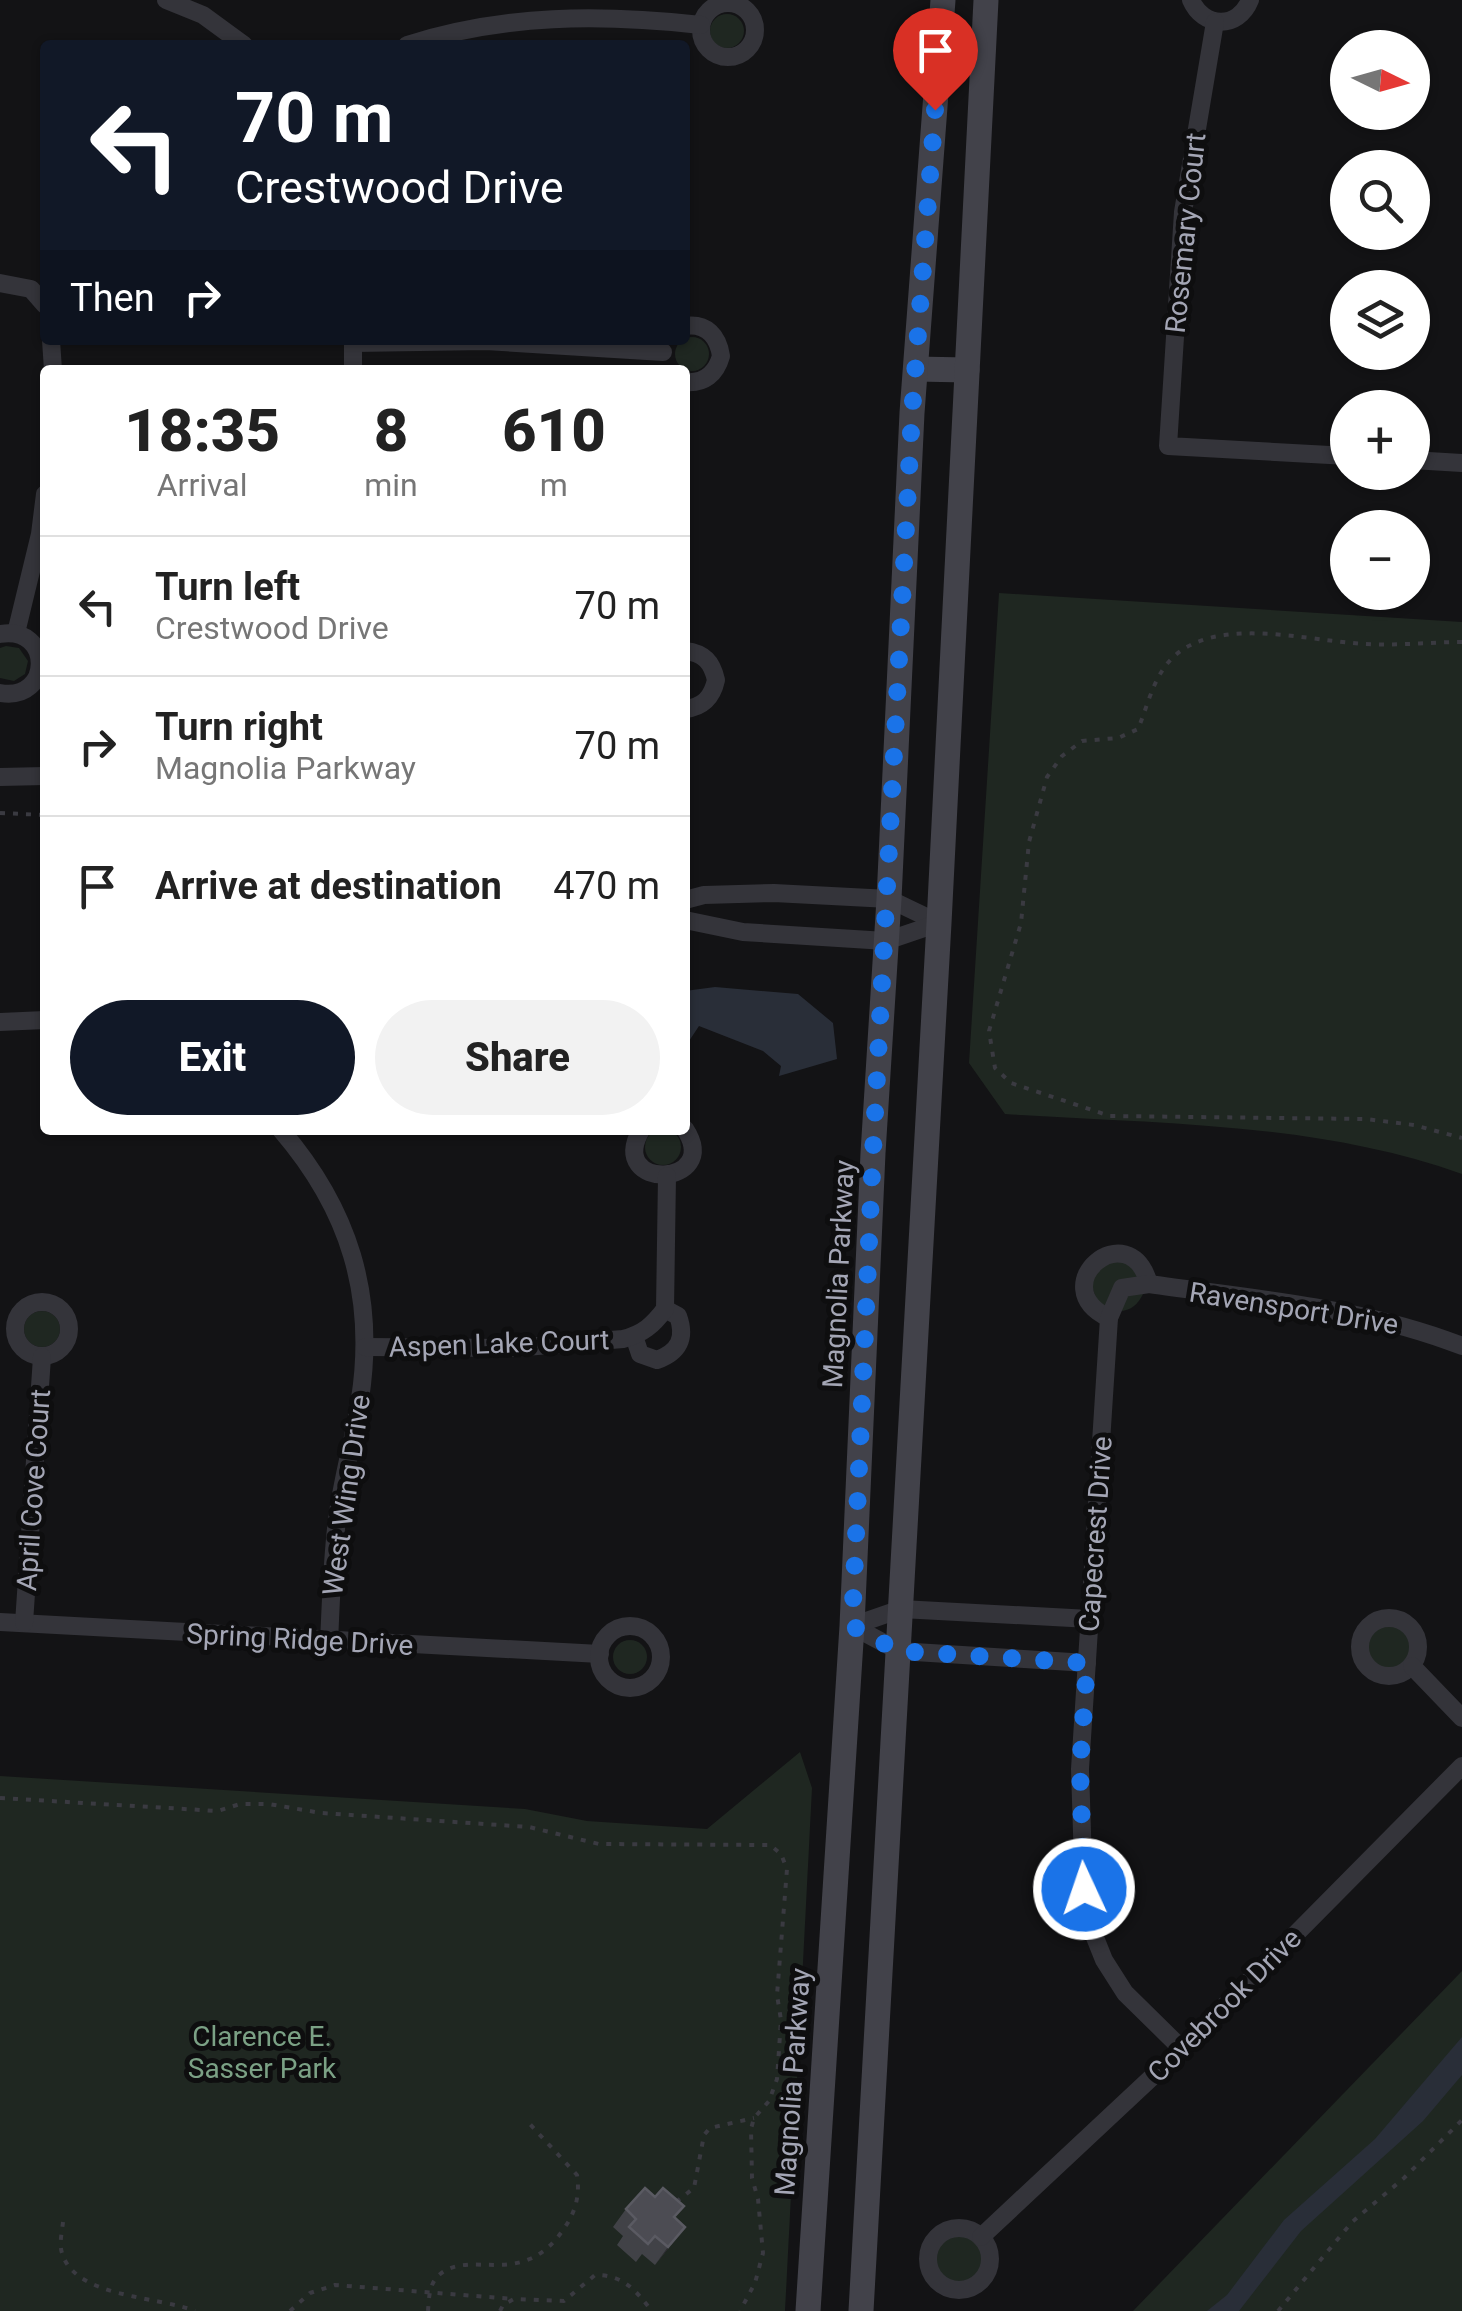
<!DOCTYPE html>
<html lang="en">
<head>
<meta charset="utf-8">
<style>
  :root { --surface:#fff; --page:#f2f2f2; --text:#222; --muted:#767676; --line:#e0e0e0; --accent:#111827 }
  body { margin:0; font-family:Roboto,sans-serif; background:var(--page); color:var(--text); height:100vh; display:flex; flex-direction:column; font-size:38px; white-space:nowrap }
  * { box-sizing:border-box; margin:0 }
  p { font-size:32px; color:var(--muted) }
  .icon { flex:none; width:55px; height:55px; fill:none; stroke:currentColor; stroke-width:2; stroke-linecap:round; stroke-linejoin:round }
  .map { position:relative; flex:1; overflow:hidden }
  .details { position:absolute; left:40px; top:365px; width:650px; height:770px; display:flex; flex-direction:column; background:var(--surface); border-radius:10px; box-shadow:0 2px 8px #0004 }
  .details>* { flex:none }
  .top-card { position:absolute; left:40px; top:40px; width:650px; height:305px; border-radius:10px; box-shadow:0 2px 8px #0004; background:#111827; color:#fff; overflow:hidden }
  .needle { width:65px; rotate:95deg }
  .controls { position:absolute; left:1330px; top:30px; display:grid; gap:20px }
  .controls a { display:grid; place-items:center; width:100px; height:100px; border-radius:50%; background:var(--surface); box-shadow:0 2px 8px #0004; font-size:50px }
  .pin { position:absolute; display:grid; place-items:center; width:85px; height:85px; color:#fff; margin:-102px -42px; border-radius:50% 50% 50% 0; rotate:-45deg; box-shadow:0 0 10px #0007 }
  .pin .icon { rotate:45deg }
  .me { position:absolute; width:110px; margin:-55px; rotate:357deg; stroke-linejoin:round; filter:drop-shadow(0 0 8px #0008) }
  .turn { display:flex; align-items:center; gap:35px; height:210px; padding:0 30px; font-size:45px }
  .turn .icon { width:130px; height:130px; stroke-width:2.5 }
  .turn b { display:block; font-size:70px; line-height:85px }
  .then { display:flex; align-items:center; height:95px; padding:0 30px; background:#0003; gap:20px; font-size:38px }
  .eta { display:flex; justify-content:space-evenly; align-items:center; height:170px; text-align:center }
  .eta b { font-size:60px; font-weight:800; line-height:70px }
  .cta { display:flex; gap:20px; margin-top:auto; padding:20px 30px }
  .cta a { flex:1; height:115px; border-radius:60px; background:var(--accent); color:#fff; font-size:40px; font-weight:800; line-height:115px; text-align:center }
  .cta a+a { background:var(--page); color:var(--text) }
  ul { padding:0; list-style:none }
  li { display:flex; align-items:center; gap:30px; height:140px; padding:0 30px; border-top:2px solid var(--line) }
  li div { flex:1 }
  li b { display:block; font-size:38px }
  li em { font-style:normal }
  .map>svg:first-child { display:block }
  .green { fill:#1f2721 }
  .water { fill:#292e38 }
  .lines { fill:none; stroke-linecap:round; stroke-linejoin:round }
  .path { stroke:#3a3a41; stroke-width:4; stroke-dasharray:5 8; stroke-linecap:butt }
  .minor { stroke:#34343a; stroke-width:18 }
  .secondary { stroke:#42424a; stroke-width:25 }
  .wall { fill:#414247 }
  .shaded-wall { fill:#2a2a2e }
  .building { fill:#4c4c53; stroke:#5a5a62; stroke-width:2.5 }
  .route { stroke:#1a73e8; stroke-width:18; stroke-dasharray:0 32.4 }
  .labels { text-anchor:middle; stroke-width:10; stroke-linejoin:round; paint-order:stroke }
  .street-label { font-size:28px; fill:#a4a6b5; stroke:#0e0e0f }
  .park-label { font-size:28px; fill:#7ba185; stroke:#0e0e0f }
</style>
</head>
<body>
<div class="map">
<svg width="1462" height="2311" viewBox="0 0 1462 2311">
  <rect width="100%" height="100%" fill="#131315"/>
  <g class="green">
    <circle cx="727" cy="31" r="17"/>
    <circle cx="692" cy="354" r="17"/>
    <path d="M 999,593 L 1462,622 L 1462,1174 C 1316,1122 1158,1124 1005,1114 L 969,1063 Z"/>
    <path d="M 6,646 L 19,648 L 28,661 L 25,674 L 14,681 L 0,678 L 0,648 Z"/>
    <circle cx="663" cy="1147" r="18"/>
    <path d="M 1106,1261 L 1131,1262 L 1144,1292 C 1134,1314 1120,1314 1099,1306 L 1090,1281 Z"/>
    <circle cx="42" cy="1329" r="18"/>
    <circle cx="1389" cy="1651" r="27"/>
    <circle cx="630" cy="1657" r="17"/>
    <path d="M 800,1752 L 812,1788 L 785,2311 L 0,2311 L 0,1776 L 525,1809 L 587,1821 L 707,1829 Z"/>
    <path d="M 1462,1971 L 1462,2311 L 1133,2311 Z"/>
    <circle cx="957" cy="2257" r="27"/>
  </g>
  <g class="water">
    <path d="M 715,987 L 798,994 L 833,1023 L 837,1059 L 779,1076 L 781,1066 L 763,1051 L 699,1026 L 685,1047 L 685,991 Z"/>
    <path d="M 1462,2037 L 1462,2075 L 1423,2121 L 1301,2231 L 1239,2311 L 1207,2311 L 1227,2295 L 1284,2220 L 1375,2139 Z"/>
  </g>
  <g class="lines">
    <g class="path">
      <path d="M 1462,642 C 1426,642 1388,647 1353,643 C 1299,639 1198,612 1162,671 C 1151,688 1146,710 1138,729 L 1118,738 L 1082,741 L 1062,756 L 1047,777 L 1029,842 L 1021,923 L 989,1031 L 995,1068 L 1011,1083 L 1110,1116 L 1366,1119 L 1414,1125 L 1462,1138"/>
      <path d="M 0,813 L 45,815"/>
      <path d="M 0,1798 L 218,1811 L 240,1804 L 269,1804 L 321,1813 L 529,1827 L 599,1844 L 770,1845 L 781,1854 L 787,1869 L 777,1995 L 781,2020 L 777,2079 L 769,2101 L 754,2118 L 751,2129 L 752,2178 L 758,2199 L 763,2253 L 755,2283 L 740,2311"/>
      <path d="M 676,2202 L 694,2188 L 704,2135 L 710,2128 L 754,2118"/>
      <path d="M 63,2222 C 62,2232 59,2244 62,2253 C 75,2298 158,2296 195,2311"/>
      <path d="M 290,2311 L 310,2293 L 335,2285 L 514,2299"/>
      <path d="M 428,2311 C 429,2298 429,2284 439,2275 C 471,2247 523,2292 565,2227 C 576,2211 580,2194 577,2175 L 527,2121"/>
      <path d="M 500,2311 L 503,2305 L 514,2299 L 564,2301 L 595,2275 C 624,2275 635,2290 652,2311"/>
      <path d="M 1278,2311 L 1352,2222 L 1404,2178 L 1462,2120"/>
    </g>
    <g class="minor">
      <path d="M 166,0 L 203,15 L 244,45"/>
      <path d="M 1191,0 C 1203,28 1238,30 1250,0"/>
      <circle cx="728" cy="30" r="27"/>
      <path d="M 1215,22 L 1183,212 L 1168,446 L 1348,456"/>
      <path d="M 407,45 C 505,14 600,14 701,25"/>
      <path d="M 0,283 L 31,289 L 45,305"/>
      <path d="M 685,326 C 707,323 718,336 721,356 C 716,374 704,384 685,382"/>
      <path d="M 51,340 L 53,370"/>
      <path d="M 353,343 L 486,341 L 663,352"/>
      <path d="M 353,370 L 353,340"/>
      <path d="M 1412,460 L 1462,463"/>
      <path d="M 16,633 L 40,534 L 45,494"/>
      <path d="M 0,634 C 53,625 53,702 0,693"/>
      <path d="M 685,651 C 704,653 712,662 716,680 C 712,698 703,707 685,709"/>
      <path d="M 0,777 L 45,776"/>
      <path d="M 685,900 L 704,895 L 774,893 L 889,899 L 939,923"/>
      <path d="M 685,920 L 743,932 L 886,941 L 939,923"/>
      <path d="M 0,1022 L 45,1020"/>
      <path d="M 281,1130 C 349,1209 376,1295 360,1399 C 354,1440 342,1479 337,1520 C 332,1560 331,1601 329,1642"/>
      <path d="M 641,1130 C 606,1192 723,1187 685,1129"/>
      <circle cx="42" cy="1329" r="27"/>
      <path d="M 1109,1318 C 1042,1286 1129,1212 1149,1284"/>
      <path d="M 634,1336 L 640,1354 L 657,1360 C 679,1352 686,1338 678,1316 L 665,1309"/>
      <path d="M 365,1347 L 513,1348 L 623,1339 C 643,1334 653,1325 665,1309 L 667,1176"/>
      <circle cx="1389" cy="1647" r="29"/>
      <path d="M 0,1622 L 600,1654"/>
      <path d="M 24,1623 L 42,1357"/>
      <path d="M 852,1626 L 899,1651 L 1087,1663"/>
      <path d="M 852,1626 L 901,1609 L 1090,1619"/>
      <circle cx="630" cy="1657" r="31"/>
      <path d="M 1412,1666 L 1462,1718"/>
      <path d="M 1182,2049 L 1125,1993 L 1104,1960 L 1092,1930 L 1084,1895 L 1080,1769 L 1109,1318 L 1122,1288 L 1149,1284 C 1254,1299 1363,1307 1462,1346"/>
      <circle cx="959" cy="2259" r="31"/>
      <path d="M 981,2237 L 1182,2049 L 1462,1766"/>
    </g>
    <g class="secondary">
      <path d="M 916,369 L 967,370"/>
      <path d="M 808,2311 L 852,1626 L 873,1153 L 889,899 L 912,413 L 943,0"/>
      <path d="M 861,2311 L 939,923 L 986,0"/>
    </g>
  </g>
  <path class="wall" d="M 626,2209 L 685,2227 L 655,2265 L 642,2254 L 636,2262 L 617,2245 L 623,2236 L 613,2227 Z"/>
  <path class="shaded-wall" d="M 685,2227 L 672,2244 L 655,2265 L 668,2247 Z"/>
  <path class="building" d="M 645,2188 L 655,2197 L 663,2188 L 684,2206 L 674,2217 L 685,2227 L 668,2247 L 655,2236 L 648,2244 L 629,2227 L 636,2219 L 626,2209 Z"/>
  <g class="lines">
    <path class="route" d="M 935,110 L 912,413 L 873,1152 L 852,1626 L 898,1651 L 1087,1663 L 1080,1769 L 1084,1889"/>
  </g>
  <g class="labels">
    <g class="street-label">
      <text transform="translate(1185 233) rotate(-84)" y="10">Rosemary Court</text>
      <text transform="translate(838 1274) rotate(-87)" y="10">Magnolia Parkway</text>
      <text transform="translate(1294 1308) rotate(9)" y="10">Ravensport Drive</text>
      <text transform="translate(499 1343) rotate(-2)" y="10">Aspen Lake Court</text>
      <text transform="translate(33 1490) rotate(-86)" y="10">April Cove Court</text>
      <text transform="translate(346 1495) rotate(-82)" y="10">West Wing Drive</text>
      <text transform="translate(1095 1534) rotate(-86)" y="10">Capecrest Drive</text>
      <text transform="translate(300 1639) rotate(3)" y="10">Spring Ridge Drive</text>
      <text transform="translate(1224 2005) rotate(-45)" y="10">Covebrook Drive</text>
      <text transform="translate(792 2082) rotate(-86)" y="10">Magnolia Parkway</text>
    </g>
    <g class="park-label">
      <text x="262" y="2046">Clarence E.<tspan x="262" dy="32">Sasser Park</tspan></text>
    </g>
  </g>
</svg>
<div class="controls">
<a><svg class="needle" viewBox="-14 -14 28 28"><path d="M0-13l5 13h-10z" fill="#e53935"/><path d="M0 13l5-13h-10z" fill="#767676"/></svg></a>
<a><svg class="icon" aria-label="search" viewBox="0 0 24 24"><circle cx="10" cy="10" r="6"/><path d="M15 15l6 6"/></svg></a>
<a><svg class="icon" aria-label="layers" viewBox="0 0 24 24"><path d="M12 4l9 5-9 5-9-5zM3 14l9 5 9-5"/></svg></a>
<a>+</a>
<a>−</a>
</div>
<div class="pin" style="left:935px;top:110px;background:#d93025"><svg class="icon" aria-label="arrive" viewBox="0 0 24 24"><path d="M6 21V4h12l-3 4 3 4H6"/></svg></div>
<svg class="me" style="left:1084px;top:1889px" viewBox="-20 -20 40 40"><circle r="17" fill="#1a73e8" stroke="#fff" stroke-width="3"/><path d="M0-11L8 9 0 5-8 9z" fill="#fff"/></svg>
<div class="top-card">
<div class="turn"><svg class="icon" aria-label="left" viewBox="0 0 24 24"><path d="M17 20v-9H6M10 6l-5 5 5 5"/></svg><div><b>70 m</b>Crestwood Drive</div></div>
<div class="then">Then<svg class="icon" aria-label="right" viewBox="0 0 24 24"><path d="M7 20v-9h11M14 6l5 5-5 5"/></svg></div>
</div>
<section class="details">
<div class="eta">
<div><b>18:35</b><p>Arrival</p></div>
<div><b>8</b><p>min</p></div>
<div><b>610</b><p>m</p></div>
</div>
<ul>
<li><svg class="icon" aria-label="left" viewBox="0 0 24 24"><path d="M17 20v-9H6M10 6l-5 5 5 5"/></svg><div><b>Turn left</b><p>Crestwood Drive</p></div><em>70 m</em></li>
<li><svg class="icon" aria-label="right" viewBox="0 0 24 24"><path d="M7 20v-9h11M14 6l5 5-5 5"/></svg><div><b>Turn right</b><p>Magnolia Parkway</p></div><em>70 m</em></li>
<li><svg class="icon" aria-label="arrive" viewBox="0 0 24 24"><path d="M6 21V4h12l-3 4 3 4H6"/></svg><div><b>Arrive at destination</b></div><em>470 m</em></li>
</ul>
<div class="cta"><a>Exit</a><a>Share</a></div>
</section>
</div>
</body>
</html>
